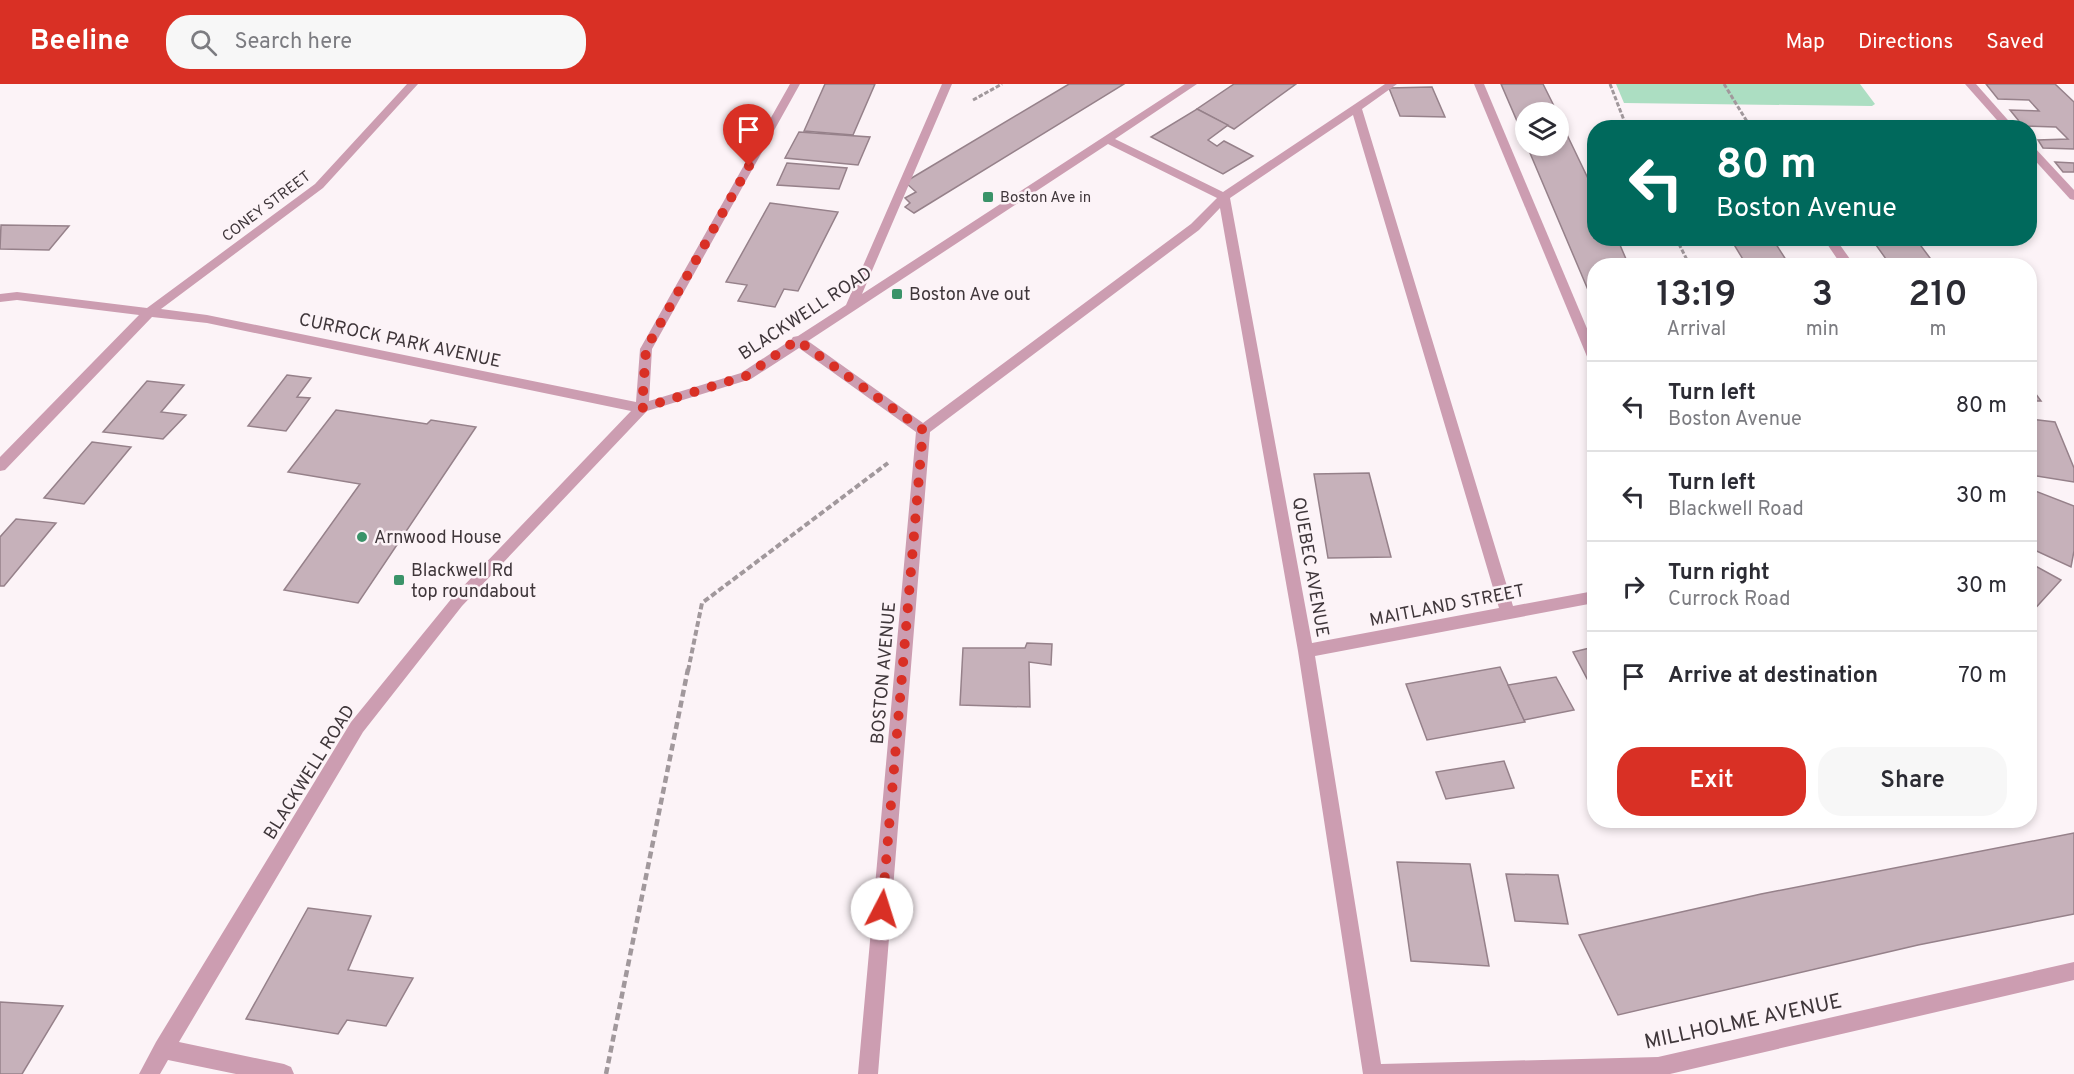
<!DOCTYPE html>
<html lang="en">
<head>
<meta charset="utf-8">
<style>
  :root { --surface:#fff; --page:#f7f7f7; --text:#2b2b33; --muted:#7c7c81; --line:#e1e1e2; --accent:#d93025 }
  body { margin:0; font-family:Overpass,sans-serif; background:var(--page); color:var(--text); height:100vh; display:flex; flex-direction:column; font-size:22px; white-space:nowrap }
  * { box-sizing:border-box; margin:0 }
  p { font-size:20px; color:var(--muted) }
  .icon { flex:none; width:33px; height:33px; fill:none; stroke:currentColor; stroke-width:2; stroke-linecap:round; stroke-linejoin:round }
  .map { position:relative; flex:1; overflow:hidden }
  .panel { position:absolute; left:1587px; top:174px; width:450px; height:570px; display:flex; flex-direction:column; background:var(--surface); border-radius:24px; box-shadow:0 3px 9px #0003 }
  .panel>* { flex:none }
  .hud { position:absolute; left:1587px; top:36px; width:450px; height:126px; border-radius:24px; box-shadow:0 3px 9px #0003; background:#00695c; color:#fff; overflow:hidden }
  .buttons { position:absolute; left:1515px; top:18px; display:grid; gap:12px }
  .buttons a { display:grid; place-items:center; width:54px; height:54px; border-radius:50%; background:var(--surface); box-shadow:0 3px 9px #0003; font-size:30px }
  .pin { position:absolute; display:grid; place-items:center; width:51px; height:51px; color:#fff; margin:-62px -26px; border-radius:50% 50% 50% 0; rotate:-45deg; box-shadow:0 0 6px #0007 }
  .pin .icon { rotate:45deg }
  .me { position:absolute; width:66px; margin:-33px; rotate:5deg; stroke-linejoin:round; filter:drop-shadow(0 0 4px #0008) }
  .turn { display:flex; align-items:center; gap:21px; height:126px; padding:0 30px; font-size:27px }
  .turn .icon { width:78px; height:78px; stroke-width:2.5 }
  .turn b { display:block; font-size:42px; line-height:51px }
  .eta { display:flex; justify-content:space-evenly; align-items:center; height:102px; text-align:center }
  .eta b { font-size:36px; font-weight:600; line-height:42px }
  .cta { display:flex; gap:12px; margin-top:auto; padding:12px 30px }
  .cta a { flex:1; height:69px; border-radius:24px; background:var(--accent); color:#fff; font-size:24px; font-weight:600; line-height:69px; text-align:center }
  .cta a+a { background:var(--page); color:var(--text) }
  ul { padding:0; list-style:none }
  li { display:flex; align-items:center; gap:18px; height:90px; padding:0 30px; border-top:2px solid var(--line) }
  li div { flex:1 }
  li b { display:block; font-size:22px }
  li em { font-style:normal }
  header { display:flex; align-items:center; gap:36px; box-sizing:border-box; height:84px; padding:0 30px; background:var(--accent); color:#fff }
  header strong { font-size:28px }
  nav { display:flex; gap:33px; margin-inline-start:auto; font-size:21px }
  .search { width:420px; height:54px; background:var(--page); display:flex; align-items:center; gap:15px; box-sizing:border-box; padding:0 21px; border-radius:24px; color:var(--muted); font-size:22px }
  .map>svg:first-child { display:block }
  .green { fill:#acdec2 }
  .building { fill:#c6b1ba; stroke:#96818a; stroke-width:1.5 }
  .lines { fill:none; stroke-linecap:round; stroke-linejoin:round }
  .path-far2 { stroke:#a1989c; stroke-width:3; stroke-dasharray:4.5 2; stroke-linecap:butt }
  .path-far1 { stroke:#a1989c; stroke-width:4; stroke-dasharray:6 3; stroke-linecap:butt }
  .path { stroke:#a1989c; stroke-width:4.5; stroke-dasharray:7 4; stroke-linecap:butt }
  .minor { fill:#cc9db1; fill-rule:evenodd }
  .route { stroke:#d93025; stroke-width:10; stroke-dasharray:0 18 }
  .poi-dot { fill:#3a9369; stroke:#fcf3f7; stroke-width:2 }
  .labels { text-anchor:middle; stroke-width:5; stroke-linejoin:round; paint-order:stroke }
  .far-poi-label { font-size:15px; fill:#3f363a; stroke:#fcf3f7; text-anchor:start }
  .far-street-label { font-size:15px; fill:#3f363a; stroke:#fcf3f7 }
  .poi-label { font-size:18px; fill:#3f363a; stroke:#fcf3f7; text-anchor:start }
  .street-label { font-size:18px; fill:#3f363a; stroke:#fcf3f7 }
  .near-street-label { font-size:21px; fill:#3f363a; stroke:#fcf3f7 }
</style>
</head>
<body>
<header>
<strong>Beeline</strong>
<div class="search"><svg class="icon" aria-label="search" viewBox="0 0 24 24"><circle cx="10" cy="10" r="6"/><path d="M15 15l6 6"/></svg>Search here</div>
<nav><a>Map</a><a>Directions</a><a>Saved</a></nav>
</header>
<div class="map">
<svg width="2074" height="990" viewBox="0 0 2074 990">
  <rect width="100%" height="100%" fill="#fcf3f7"/>
  <path class="green" d="M 1616,0 L 1860,0 L 1875,20 L 1872,22 L 1624,19 Z"/>
  <g class="building">
    <path d="M 825,0 L 875,0 L 853,51 L 804,47 Z"/>
    <path d="M 1069,0 L 1124,0 L 914,129 L 905,123 L 910,119 L 905,114 L 916,108 L 905,98 Z"/>
    <path d="M 1234,0 L 1296,0 L 1234,45 L 1197,25 Z"/>
    <path d="M 1501,0 L 1543,0 L 1557,28 L 1526,28 L 1526,58 Z"/>
    <path d="M 1986,0 L 2055,0 L 2074,18 L 2074,65 L 2043,64 L 2038,56 L 2068,55 L 2056,43 L 2023,42 L 2010,26 L 2039,27 L 2029,16 L 1998,15 Z"/>
    <path d="M 1432,3 L 1445,33 L 1400,32 L 1389,4 Z"/>
    <path d="M 1197,25 L 1228,41 L 1208,56 L 1217,62 L 1224,57 L 1253,72 L 1223,90 L 1151,53 Z"/>
    <path d="M 1558,32 L 1594,107 L 1594,154 L 1617,154 L 1629,182 L 1594,182 L 1594,220 L 1527,62 L 1558,62 Z"/>
    <path d="M 799,48 L 870,53 L 858,81 L 785,74 Z"/>
    <path d="M 2055,78 L 2074,79 L 2074,88 L 2063,88 Z"/>
    <path d="M 787,79 L 847,84 L 839,105 L 777,101 Z"/>
    <path d="M 770,119 L 838,128 L 798,207 L 784,205 L 775,223 L 738,217 L 747,201 L 726,198 Z"/>
    <path d="M 1,141 L 69,142 L 49,166 L 0,165 Z"/>
    <path d="M 1730,154 L 1772,154 L 1790,182 L 1747,182 Z"/>
    <path d="M 1871,154 L 1915,154 L 1936,182 L 1891,182 Z"/>
    <path d="M 287,291 L 311,294 L 297,313 L 310,314 L 286,347 L 248,342 Z"/>
    <path d="M 147,297 L 184,301 L 161,328 L 186,331 L 163,355 L 103,348 Z"/>
    <path d="M 2030,302 L 2041,317 L 2030,317 Z"/>
    <path d="M 336,326 L 427,340 L 431,336 L 476,343 L 358,519 L 284,506 L 360,400 L 288,388 Z"/>
    <path d="M 2030,335 L 2055,338 L 2074,384 L 2074,398 L 2030,391 Z"/>
    <path d="M 92,358 L 131,363 L 84,420 L 44,414 Z"/>
    <path d="M 1369,389 L 1391,473 L 1328,474 L 1314,390 Z"/>
    <path d="M 2030,405 L 2074,422 L 2074,467 L 2071,483 L 2030,464 Z"/>
    <path d="M 16,435 L 56,439 L 4,502 L 0,502 L 0,453 Z"/>
    <path d="M 2030,479 L 2061,496 L 2030,530 Z"/>
    <path d="M 1027,559 L 1052,560 L 1051,581 L 1029,578 L 1030,623 L 960,621 L 963,564 L 1025,564 Z"/>
    <path d="M 1594,563 L 1594,608 L 1573,568 Z"/>
    <path d="M 1500,583 L 1525,638 L 1427,656 L 1406,600 Z"/>
    <path d="M 1556,593 L 1574,626 L 1524,636 L 1508,601 Z"/>
    <path d="M 1504,677 L 1514,704 L 1446,715 L 1436,688 Z"/>
    <path d="M 2074,749 L 2074,830 L 1918,861 L 1618,931 L 1579,851 L 1761,810 Z"/>
    <path d="M 1397,778 L 1470,780 L 1489,882 L 1411,877 Z"/>
    <path d="M 1506,790 L 1558,791 L 1568,840 L 1515,837 Z"/>
    <path d="M 308,824 L 371,832 L 348,886 L 413,894 L 386,942 L 347,936 L 338,950 L 246,935 Z"/>
    <path d="M 0,918 L 63,922 L 22,990 L 0,990 Z"/>
  </g>
  <g class="lines">
    <g class="path-far2">
      <path d="M 1610,0 L 1627,44"/>
      <path d="M 1724,0 L 1751,44"/>
      <path d="M 973,16 L 1002,0"/>
      <path d="M 1676,154 L 1690,182"/>
    </g>
    <path class="path-far1" d="M 688,587 L 702,519 L 888,379"/>
    <path class="path" d="M 606,990 L 688,585"/>
    <g class="minor">
      <path d="M 407,0 L 418,0 L 323,104 L 161,225 L 207,231 L 636,318 L 640,265 L 790,0 L 800,0 L 652,265 L 649,317 L 741,289 L 791,256 L 793,253 L 798,252 L 846,221 L 942,0 L 952,0 L 862,210 L 1185,0 L 1197,0 L 1115,55 L 1223,108 L 1385,0 L 1397,0 L 1362,25 L 1513,522 L 1594,507 L 1594,519 L 1315,572 L 1381,980 L 1658,973 L 2074,878 L 2074,896 L 1670,990 L 1363,990 L 1298,567 L 1220,124 L 1199,146 L 930,348 L 878,990 L 858,990 L 916,348 L 799,264 L 751,295 L 647,327 L 462,522 L 363,648 L 179,958 L 284,980 L 291,983 L 294,990 L 236,990 L 168,976 L 160,990 L 139,990 L 156,958 L 351,638 L 452,514 L 631,327 L 207,239 L 152,233 L 5,386 L 0,387 L 0,373 L 139,231 L 17,216 L 0,218 L 0,210 L 17,208 L 147,224 L 315,100 ZM 1353,31 L 1499,524 L 1312,559 L 1230,114 ZM 1108,60 L 1217,114 L 1191,140 L 923,339 L 808,257 Z"/>
      <path d="M 1474,0 L 1484,0 L 1594,261 L 1594,279 L 1588,275 Z"/>
      <path d="M 1965,0 L 1976,0 L 2015,44 L 2004,44 Z"/>
      <path d="M 2030,62 L 2034,63 L 2074,106 L 2074,116 L 2070,115 L 2030,71 Z"/>
      <path d="M 1823,154 L 1835,154 L 1855,182 L 1842,182 Z"/>
    </g>
  </g>
  <g class="lines">
    <path class="route" d="M 749,82 L 646,265 L 642,324 L 746,292 L 797,256 L 923,346 L 882,825"/>
  </g>
  <g class="poi-dot">
    <rect x="982" y="107" width="12" height="12" rx="3"/>
    <rect x="891" y="204" width="12" height="12" rx="3"/>
    <circle cx="362" cy="453" r="6"/>
    <rect x="393" y="490" width="12" height="12" rx="3"/>
  </g>
  <g class="labels">
    <g class="far-poi-label">
      <text x="1000" y="118">Boston Ave in</text>
    </g>
    <g class="far-street-label">
      <text transform="translate(266 122) rotate(-37)" y="5">CONEY STREET</text>
    </g>
    <g class="poi-label">
      <text x="909" y="216">Boston Ave out</text>
      <text x="374" y="459">Arnwood House</text>
      <text x="411" y="492">Blackwell Rd<tspan x="411" dy="21">top roundabout</tspan></text>
    </g>
    <g class="street-label">
      <text transform="translate(805 229) rotate(-33)" y="6">BLACKWELL ROAD</text>
      <text transform="translate(400 256) rotate(12)" y="6">CURROCK PARK AVENUE</text>
      <text transform="translate(1311 483) rotate(80)" y="6">QUEBEC AVENUE</text>
      <text transform="translate(1447 521) rotate(-11)" y="6">MAITLAND STREET</text>
      <text transform="translate(883 589) rotate(-85)" y="6">BOSTON AVENUE</text>
      <text transform="translate(309 688) rotate(-58)" y="6">BLACKWELL ROAD</text>
    </g>
    <g class="near-street-label">
      <text transform="translate(1743 937) rotate(-12)" y="7">MILLHOLME AVENUE</text>
    </g>
  </g>
</svg>
<div class="buttons">
<a><svg class="icon" aria-label="layers" viewBox="0 0 24 24"><path d="M12 4l9 5-9 5-9-5zM3 14l9 5 9-5"/></svg></a>
</div>
<div class="pin" style="left:749px;top:82px;background:#d93025"><svg class="icon" aria-label="arrive" viewBox="0 0 24 24"><path d="M6 21V4h12l-3 4 3 4H6"/></svg></div>
<svg class="me" style="left:882px;top:825px" viewBox="-20 -20 40 40"><circle r="19" fill="#fff"/><path d="M0-13L10 11 0 6-10 11z" fill="#d93025"/></svg>
<div class="hud">
<div class="turn"><svg class="icon" aria-label="left" viewBox="0 0 24 24"><path d="M17 20v-9H6M10 6l-5 5 5 5"/></svg><div><b>80 m</b>Boston Avenue</div></div>
</div>
<section class="panel">
<div class="eta">
<div><b>13:19</b><p>Arrival</p></div>
<div><b>3</b><p>min</p></div>
<div><b>210</b><p>m</p></div>
</div>
<ul>
<li><svg class="icon" aria-label="left" viewBox="0 0 24 24"><path d="M17 20v-9H6M10 6l-5 5 5 5"/></svg><div><b>Turn left</b><p>Boston Avenue</p></div><em>80 m</em></li>
<li><svg class="icon" aria-label="left" viewBox="0 0 24 24"><path d="M17 20v-9H6M10 6l-5 5 5 5"/></svg><div><b>Turn left</b><p>Blackwell Road</p></div><em>30 m</em></li>
<li><svg class="icon" aria-label="right" viewBox="0 0 24 24"><path d="M7 20v-9h11M14 6l5 5-5 5"/></svg><div><b>Turn right</b><p>Currock Road</p></div><em>30 m</em></li>
<li><svg class="icon" aria-label="arrive" viewBox="0 0 24 24"><path d="M6 21V4h12l-3 4 3 4H6"/></svg><div><b>Arrive at destination</b></div><em>70 m</em></li>
</ul>
<div class="cta"><a>Exit</a><a>Share</a></div>
</section>
</div>
</body>
</html>
